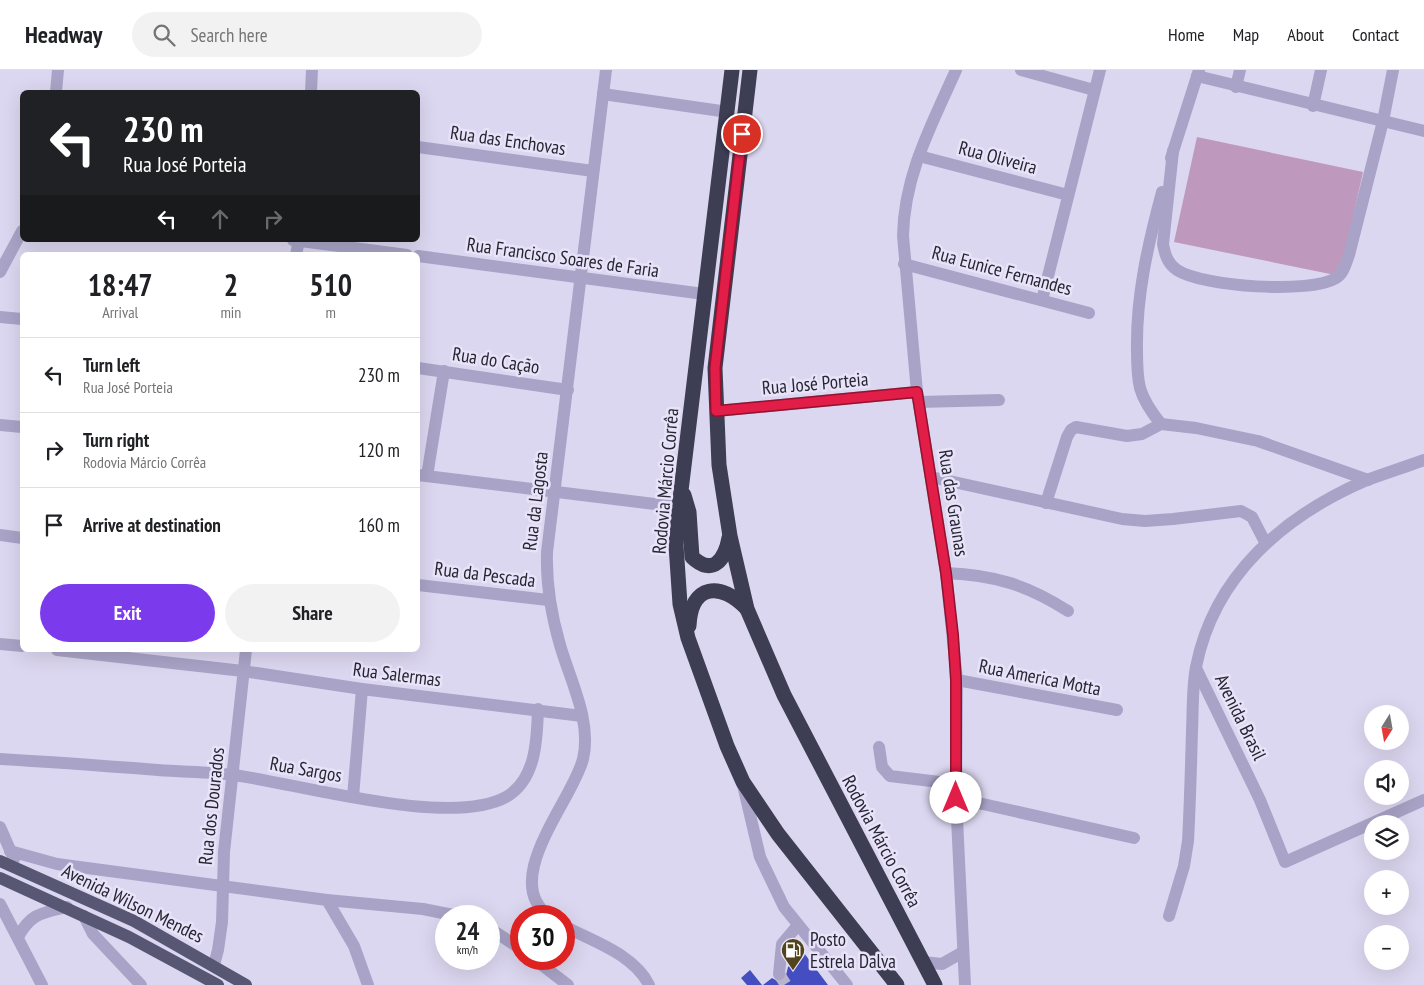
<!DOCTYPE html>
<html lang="en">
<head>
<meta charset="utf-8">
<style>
  :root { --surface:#fff; --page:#f2f2f2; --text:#202124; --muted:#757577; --line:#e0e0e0; --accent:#7c3aed }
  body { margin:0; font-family:"PT Sans Narrow",sans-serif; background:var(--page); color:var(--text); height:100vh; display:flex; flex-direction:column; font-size:19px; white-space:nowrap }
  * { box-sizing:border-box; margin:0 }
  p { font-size:16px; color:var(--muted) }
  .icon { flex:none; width:28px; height:28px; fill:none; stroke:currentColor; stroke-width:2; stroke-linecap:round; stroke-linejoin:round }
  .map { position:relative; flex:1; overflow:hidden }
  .sheet { position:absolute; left:20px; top:182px; width:400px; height:400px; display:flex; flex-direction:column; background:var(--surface); border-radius:8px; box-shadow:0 5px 20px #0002 }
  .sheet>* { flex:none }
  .banner { position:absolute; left:20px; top:20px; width:400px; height:152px; border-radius:8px; box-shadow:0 5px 20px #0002; background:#202124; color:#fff; overflow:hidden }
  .needle { width:32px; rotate:191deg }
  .fabs { position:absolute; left:1364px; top:635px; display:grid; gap:10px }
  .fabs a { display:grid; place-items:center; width:45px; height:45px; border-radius:50%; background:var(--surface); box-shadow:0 5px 20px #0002; font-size:25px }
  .speed { position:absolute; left:435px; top:835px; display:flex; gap:10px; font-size:25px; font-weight:700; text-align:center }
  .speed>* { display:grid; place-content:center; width:65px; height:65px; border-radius:50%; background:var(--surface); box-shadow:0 5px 20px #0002; line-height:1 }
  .speed small { font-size:12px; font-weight:400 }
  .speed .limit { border:8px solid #d22; background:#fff; color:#111 }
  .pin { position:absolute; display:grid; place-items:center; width:42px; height:42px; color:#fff; margin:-21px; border:2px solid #fff; border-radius:50%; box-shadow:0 1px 5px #0007 }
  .me { position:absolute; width:55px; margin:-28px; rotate:0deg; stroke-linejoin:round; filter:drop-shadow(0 0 4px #0008) }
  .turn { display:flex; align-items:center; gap:18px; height:105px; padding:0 20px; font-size:22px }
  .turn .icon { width:65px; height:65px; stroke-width:2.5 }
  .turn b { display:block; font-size:35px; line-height:42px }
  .lanes { display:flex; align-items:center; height:48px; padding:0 20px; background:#0003; justify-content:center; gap:25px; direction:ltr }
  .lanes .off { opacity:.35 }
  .eta { display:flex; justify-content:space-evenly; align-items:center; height:85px; text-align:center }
  .eta b { font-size:30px; font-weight:800; line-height:35px }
  .cta { display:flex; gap:10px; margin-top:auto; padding:10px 20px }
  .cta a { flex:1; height:58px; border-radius:30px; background:var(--accent); color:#fff; font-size:20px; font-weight:800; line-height:58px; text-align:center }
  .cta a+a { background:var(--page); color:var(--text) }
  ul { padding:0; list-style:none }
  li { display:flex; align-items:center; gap:15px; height:75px; padding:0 20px; border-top:1px solid var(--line) }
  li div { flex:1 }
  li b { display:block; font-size:19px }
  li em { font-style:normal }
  header { display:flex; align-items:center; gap:30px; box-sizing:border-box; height:70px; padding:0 25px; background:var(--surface); border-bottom:1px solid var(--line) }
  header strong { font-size:24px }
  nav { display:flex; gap:28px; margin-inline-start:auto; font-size:18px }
  .search { width:350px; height:45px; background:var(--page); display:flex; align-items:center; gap:12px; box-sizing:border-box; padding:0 18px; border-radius:28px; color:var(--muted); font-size:19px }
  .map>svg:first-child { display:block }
  .green { fill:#be98bd }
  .building { fill:#444ec1 }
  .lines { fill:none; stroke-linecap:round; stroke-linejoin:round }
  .minor-tunnel { stroke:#b8b4ca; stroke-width:12; stroke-dasharray:12 6; stroke-linecap:butt }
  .minor { stroke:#a9a4c7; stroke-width:12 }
  .major { stroke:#575774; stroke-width:12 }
  .highway { stroke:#3d3d53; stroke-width:15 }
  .route-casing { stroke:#92132f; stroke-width:12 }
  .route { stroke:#e11d48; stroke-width:9 }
  .labels { text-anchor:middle; stroke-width:5; stroke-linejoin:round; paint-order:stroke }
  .street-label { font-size:19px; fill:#262633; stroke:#e8e3f8 }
  .poi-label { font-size:19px; fill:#262633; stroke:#e8e3f8; text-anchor:start }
</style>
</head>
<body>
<header>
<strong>Headway</strong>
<div class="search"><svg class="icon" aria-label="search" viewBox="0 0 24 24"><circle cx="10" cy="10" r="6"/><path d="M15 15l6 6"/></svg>Search here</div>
<nav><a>Home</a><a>Map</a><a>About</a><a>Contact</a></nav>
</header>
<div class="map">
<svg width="1424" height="915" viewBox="0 0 1424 915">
  <rect width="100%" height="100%" fill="#dcd7f0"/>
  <path class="green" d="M 1197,67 L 1363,102 L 1340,206 L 1174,172 Z"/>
  <g class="building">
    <path d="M 795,871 L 828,915 L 763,915 L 772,908 L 779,912 L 785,909 L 788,897 L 792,894 L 789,889 L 790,877 Z"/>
    <path d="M 750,900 L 762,915 L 747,915 L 741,908 Z"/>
  </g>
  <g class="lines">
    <path class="minor-tunnel" d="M 779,904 L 786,915"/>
    <g class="minor">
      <path d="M 956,0 C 932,54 904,105 903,166 L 917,322 L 946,503 L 957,610 L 956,728 L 965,915"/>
      <path d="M 1021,0 L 1094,20"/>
      <path d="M 1197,6 L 1424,61"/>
      <path d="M 1236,17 L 1240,0"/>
      <path d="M 56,22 L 58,0"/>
      <path d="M 311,22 L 312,0"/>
      <path d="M 603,24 L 728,42"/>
      <path d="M 1313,36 L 1321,0"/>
      <path d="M 418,77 L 593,101"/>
      <path d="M 1173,81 L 1163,174 C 1165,185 1168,194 1177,200 C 1203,217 1311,224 1336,208 C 1344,203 1346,193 1349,185 L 1383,51 L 1393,0"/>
      <path d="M 919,86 L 1068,125"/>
      <path d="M 1171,88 L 1199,0"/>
      <path d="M 293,170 L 407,185"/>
      <path d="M 296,185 L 299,170"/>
      <path d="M 418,186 L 704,224"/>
      <path d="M 904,194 L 1089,243"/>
      <path d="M 0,202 L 22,161"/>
      <path d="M 1042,230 L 1100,0"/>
      <path d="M 0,247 L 22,249"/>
      <path d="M 418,298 L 568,320"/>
      <path d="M 919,332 L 999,330"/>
      <path d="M 716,341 L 917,322"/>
      <path d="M 1161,354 C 1152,343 1144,332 1140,318 C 1137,306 1137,293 1137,280 C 1136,226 1148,174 1162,122"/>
      <path d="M 0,355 L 22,357"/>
      <path d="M 418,405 L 679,437"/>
      <path d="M 427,406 L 444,301"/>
      <path d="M 931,407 L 1122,449 L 1145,451 L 1173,449 L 1241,441 L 1252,447 L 1265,472"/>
      <path d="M 1046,433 L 1067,367 L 1071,360 L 1076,357 L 1127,366 L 1142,364 L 1161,354 L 1196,358 L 1258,371 L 1368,410"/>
      <path d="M 0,465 L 22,468"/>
      <path d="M 946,503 C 995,505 1027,515 1068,541"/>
      <path d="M 418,515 L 548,530"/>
      <path d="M 0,574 L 22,576"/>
      <path d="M 57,580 L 243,601 L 362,619 L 582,646"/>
      <path d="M 1196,598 L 1260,730 L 1285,792 L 1424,730"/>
      <path d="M 957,610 L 1117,640"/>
      <path d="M 879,677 L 882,697 L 890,706 L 956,714"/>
      <path d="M 0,689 C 53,692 106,696 158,700 C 183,702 209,702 234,705 C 299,714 450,758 506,727 C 536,710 537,670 538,639"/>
      <path d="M 743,715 L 760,787 L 784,837 L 847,915"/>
      <path d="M 353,727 L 362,619"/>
      <path d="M 956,728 L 1134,768"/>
      <path d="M 0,757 L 14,789"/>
      <path d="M 10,781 L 57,794 L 327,830 L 354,876 L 368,915"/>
      <path d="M 327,830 L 423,839 L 458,846"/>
      <path d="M 0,834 L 42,915"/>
      <path d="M 84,846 L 93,864 L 141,915"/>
      <path d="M 549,846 C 499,810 573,730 583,689 C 592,651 570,610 560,575 C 551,544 546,514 547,482 L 606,0"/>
      <path d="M 1169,846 L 1184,796 L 1188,771 C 1190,734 1191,698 1192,661 C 1193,641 1192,618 1196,597 C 1214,505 1285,445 1367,410 C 1386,403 1405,397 1424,390"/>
      <path d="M 564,856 C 592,871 634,884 649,915"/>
      <path d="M 489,858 L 521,879"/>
      <path d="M 18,867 C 31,843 42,843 67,837"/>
      <path d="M 534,889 L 568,915"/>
      <path d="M 923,892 L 942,894 L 963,882"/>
      <path d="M 214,895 L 218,880 L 222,852 L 224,782 L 246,580"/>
      <path d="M 779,904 L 782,874 L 798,855"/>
    </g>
    <g class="major">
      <path d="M 0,791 L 134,851 L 246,915"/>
      <path d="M 0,808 L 129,867 L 218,915"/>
    </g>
    <g class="highway">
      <path d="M 732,0 L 679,437 L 676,475 L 680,534 L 688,568 L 727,676 L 743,712 L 778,764 L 897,915"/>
      <path d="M 750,0 L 715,298 L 719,395 L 730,466 L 747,539 L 784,625 L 935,915"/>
      <path d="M 684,425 L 689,442 L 692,487 C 713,507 725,489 729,468"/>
      <path d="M 689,556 C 691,514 721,511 747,539"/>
    </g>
  </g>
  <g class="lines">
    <g class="route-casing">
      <path id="route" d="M 742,64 L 715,298 L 716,341 L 917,322 L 946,503 L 953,565 L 956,610 L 956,728"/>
    </g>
    <use href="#route" class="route"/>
  </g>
  <defs>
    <g id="fuel-pin" transform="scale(1.25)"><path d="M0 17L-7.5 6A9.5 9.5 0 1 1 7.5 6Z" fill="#52451d" stroke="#e8e3f8"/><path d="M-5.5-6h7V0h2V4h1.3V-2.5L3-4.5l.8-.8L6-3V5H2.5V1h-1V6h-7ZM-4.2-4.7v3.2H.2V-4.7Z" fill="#fff"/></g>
  </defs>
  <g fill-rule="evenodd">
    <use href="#fuel-pin" x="793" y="880"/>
  </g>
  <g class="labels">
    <g class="street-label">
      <text transform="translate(508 70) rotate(8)" y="7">Rua das Enchovas</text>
      <text transform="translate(998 87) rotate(15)" y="7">Rua Oliveira</text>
      <text transform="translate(563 187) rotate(8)" y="7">Rua Francisco Soares de Faria</text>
      <text transform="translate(1002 200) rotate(15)" y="7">Rua Eunice Fernandes</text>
      <text transform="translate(496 290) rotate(9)" y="7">Rua do Cação</text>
      <text transform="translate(815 313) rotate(-5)" y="7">Rua José Porteia</text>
      <text transform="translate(665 411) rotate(-85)" y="7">Rodovia Márcio Corrêa</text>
      <text transform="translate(535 431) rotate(-83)" y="7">Rua da Lagosta</text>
      <text transform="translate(954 433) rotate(81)" y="7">Rua das Graunas</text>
      <text transform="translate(485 504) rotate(7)" y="7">Rua da Pescada</text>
      <text transform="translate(397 604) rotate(7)" y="7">Rua Salermas</text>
      <text transform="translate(1040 607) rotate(11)" y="7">Rua America Motta</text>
      <text transform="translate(1241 647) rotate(64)" y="7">Avenida Brasil</text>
      <text transform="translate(306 699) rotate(10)" y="7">Rua Sargos</text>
      <text transform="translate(211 736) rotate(-84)" y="7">Rua dos Dourados</text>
      <text transform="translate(882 771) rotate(62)" y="7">Rodovia Márcio Corrêa</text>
      <text transform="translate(133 833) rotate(26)" y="7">Avenida Wilson Mendes</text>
    </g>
    <g class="poi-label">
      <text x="810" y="876">Posto<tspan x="810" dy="22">Estrela Dalva</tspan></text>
    </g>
  </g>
</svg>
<div class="fabs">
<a><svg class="needle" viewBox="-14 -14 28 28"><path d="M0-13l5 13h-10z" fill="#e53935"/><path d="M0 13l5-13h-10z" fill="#757577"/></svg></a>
<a><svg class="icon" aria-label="sound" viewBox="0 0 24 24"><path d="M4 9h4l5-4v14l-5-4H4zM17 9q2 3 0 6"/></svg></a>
<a><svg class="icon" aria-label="layers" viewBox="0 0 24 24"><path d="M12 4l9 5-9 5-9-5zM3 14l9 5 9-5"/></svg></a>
<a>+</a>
<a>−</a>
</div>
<div class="speed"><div>24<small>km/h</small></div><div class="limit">30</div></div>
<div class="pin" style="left:742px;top:64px;background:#d93025"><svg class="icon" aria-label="arrive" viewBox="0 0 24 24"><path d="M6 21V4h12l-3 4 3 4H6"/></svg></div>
<svg class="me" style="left:956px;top:728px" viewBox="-20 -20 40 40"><circle r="19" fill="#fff"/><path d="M0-13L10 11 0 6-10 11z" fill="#e11d48"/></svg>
<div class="banner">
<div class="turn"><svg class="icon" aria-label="left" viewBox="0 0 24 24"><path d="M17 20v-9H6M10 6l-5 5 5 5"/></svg><div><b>230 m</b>Rua José Porteia</div></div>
<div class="lanes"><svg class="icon" aria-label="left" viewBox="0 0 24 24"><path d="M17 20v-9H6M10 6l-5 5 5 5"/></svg><svg class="icon off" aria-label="ahead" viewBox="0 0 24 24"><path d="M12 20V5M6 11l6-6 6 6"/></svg><svg class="icon off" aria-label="right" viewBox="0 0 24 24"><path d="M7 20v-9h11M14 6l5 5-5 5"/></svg></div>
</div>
<section class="sheet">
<div class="eta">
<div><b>18:47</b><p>Arrival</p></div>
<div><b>2</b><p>min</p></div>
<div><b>510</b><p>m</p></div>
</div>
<ul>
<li><svg class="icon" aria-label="left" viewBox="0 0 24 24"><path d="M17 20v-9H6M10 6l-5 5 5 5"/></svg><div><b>Turn left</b><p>Rua José Porteia</p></div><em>230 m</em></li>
<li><svg class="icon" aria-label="right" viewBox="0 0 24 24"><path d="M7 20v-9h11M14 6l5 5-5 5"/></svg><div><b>Turn right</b><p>Rodovia Márcio Corrêa</p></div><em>120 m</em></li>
<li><svg class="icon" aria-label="arrive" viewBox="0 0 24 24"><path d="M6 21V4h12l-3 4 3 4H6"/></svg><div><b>Arrive at destination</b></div><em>160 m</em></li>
</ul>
<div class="cta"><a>Exit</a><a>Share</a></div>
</section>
</div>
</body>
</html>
